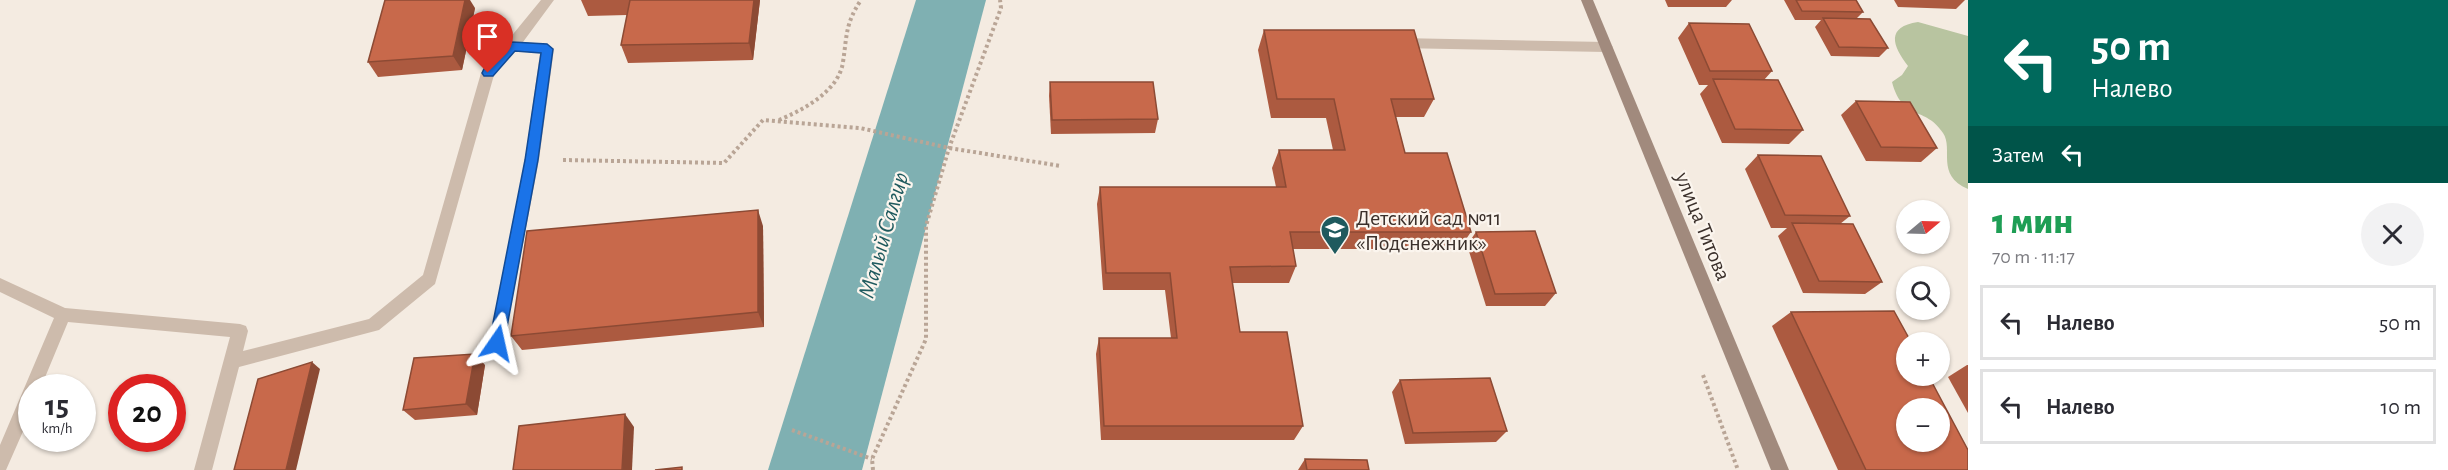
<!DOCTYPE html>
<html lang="ru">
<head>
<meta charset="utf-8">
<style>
  :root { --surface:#fff; --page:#f2f2f3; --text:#2b2b33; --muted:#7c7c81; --line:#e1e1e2 }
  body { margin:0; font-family:"Alegreya Sans",sans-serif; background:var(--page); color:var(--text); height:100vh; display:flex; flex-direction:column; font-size:22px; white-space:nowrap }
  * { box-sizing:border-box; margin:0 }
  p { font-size:20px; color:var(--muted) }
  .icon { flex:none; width:33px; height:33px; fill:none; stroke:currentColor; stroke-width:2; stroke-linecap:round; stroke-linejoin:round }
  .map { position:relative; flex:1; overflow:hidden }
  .details { display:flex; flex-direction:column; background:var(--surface); width:480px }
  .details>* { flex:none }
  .hud { background:#00695c; color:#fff; overflow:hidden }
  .needle { width:39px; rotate:71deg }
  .buttons { position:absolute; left:1896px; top:200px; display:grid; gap:12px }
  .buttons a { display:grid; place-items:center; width:54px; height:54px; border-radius:50%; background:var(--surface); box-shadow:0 2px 4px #0004; font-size:30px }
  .speed { position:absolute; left:18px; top:374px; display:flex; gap:12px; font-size:30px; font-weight:700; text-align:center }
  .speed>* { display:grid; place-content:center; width:78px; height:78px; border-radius:50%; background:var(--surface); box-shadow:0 2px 4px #0004; line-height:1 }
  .speed small { font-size:15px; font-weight:400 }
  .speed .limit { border:9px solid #d22; background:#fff; color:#111 }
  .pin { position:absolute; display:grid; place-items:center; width:51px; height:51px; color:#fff; margin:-62px -26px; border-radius:50% 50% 50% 0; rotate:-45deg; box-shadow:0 0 6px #0007 }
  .pin .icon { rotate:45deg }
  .me { position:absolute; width:66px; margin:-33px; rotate:11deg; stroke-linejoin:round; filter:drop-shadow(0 0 4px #0008) }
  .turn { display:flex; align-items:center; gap:21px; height:126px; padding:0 24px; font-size:27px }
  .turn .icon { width:78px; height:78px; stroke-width:2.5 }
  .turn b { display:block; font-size:42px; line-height:51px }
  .then { display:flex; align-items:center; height:57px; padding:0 24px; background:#0003; gap:12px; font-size:22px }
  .round { display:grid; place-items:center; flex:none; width:63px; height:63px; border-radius:32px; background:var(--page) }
  .head { display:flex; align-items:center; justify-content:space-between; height:102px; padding:0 24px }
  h1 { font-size:36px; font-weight:800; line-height:45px; color:#1e9e55 }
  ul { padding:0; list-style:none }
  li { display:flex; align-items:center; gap:18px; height:75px; margin:0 12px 9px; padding:0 12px; border:3px solid var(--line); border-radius:0px }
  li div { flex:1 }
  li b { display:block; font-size:22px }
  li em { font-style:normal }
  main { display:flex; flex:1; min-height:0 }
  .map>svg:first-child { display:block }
  .green { fill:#b8c4a0 }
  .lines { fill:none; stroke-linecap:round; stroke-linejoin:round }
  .river { fill:#7fb0b2; fill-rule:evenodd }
  .path { stroke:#b9a596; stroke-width:4; stroke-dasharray:3 3; stroke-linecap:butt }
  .service { fill:#cdbbac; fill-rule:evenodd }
  .secondary { fill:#a18a7d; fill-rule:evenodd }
  .wall { fill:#ac5a40 }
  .shaded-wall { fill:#8c4a34 }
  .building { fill:#c8694b; stroke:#8c4a34; stroke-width:1.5; fill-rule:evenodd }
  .route { fill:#1a73e8; stroke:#114b97; stroke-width:1.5 }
  .labels { text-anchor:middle; stroke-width:4.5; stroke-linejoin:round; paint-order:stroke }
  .poi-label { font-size:22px; fill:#3b302b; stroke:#fbf5ee; text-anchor:start }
  .street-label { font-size:22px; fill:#3b302b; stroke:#fbf5ee }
  .water-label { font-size:24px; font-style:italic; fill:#1f5a5e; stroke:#fbf5ee }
</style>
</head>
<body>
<main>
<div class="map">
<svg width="1968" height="470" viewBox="0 0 1968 470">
  <rect width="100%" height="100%" fill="#f4ebe1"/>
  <path class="green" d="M 1918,22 L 1968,36 L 1968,189 C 1935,175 1954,149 1943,133 C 1926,106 1902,121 1892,82 L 1902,75 L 1908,66 C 1892,45 1886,27 1918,22 Z"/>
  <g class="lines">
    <path class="river" d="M 916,0 L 986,0 L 862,470 L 768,470 Z"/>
    <g class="path">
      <path d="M 779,120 C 803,110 839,91 843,62 C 847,36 845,24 861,0"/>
      <path d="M 563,160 L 724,163 L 763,120 L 860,128 L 949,148 L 1061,166"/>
      <path d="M 1703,375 L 1738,470"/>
      <path d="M 792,430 L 872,459"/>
      <path d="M 873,470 L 872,459 L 926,339 L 926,226 L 949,148 L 1001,8 L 1000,0"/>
    </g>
    <g class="service">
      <path d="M 541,0 L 554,0 L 523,42 L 547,44 L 554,49 L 539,160 L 503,348 L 497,350 L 491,348 L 489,343 L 525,160 L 540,53 L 515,51 L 494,75 L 435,284 L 379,330 L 239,367 L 212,470 L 194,470 L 230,337 L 68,322 L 41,387 L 32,387 L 32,411 L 6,470 L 0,470 L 0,445 L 54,318 L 0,292 L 0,278 L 65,308 L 240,324 L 246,326 L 248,331 L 243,351 L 369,319 L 423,275 L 481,73 Z"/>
      <path d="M 1399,38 L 1606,42 L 1613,47 L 1606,52 L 1399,48 L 1392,43 Z"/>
    </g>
    <path class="secondary" d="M 1581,0 L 1593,0 L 1789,470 L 1771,470 Z"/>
  </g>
  <g class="wall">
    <path d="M 581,0 L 760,0 L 753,60 L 628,63 L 621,45 L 627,15 L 588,16 Z"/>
    <path d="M 1665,0 L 1732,0 L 1726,7 L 1668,7 Z"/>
    <path d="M 1784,0 L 1856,0 L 1863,12 L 1857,18 L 1888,48 L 1879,57 L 1831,56 L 1815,27 L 1821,20 L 1795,20 Z"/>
    <path d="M 1894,0 L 1965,0 L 1956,9 L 1898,7 Z"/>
    <path d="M 475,8 L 462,70 L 378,77 L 368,62 Z"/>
    <path d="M 1689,23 L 1772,71 L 1764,80 L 1803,130 L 1789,144 L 1722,143 L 1700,94 L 1708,85 L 1699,85 L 1678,38 Z"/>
    <path d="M 1264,30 L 1434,99 L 1424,117 L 1396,117 L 1405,153 L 1471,232 L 1459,249 L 1293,249 L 1296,266 L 1289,283 L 1232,283 L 1240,332 L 1303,426 L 1294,440 L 1101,440 L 1096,354 L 1099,338 L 1171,338 L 1165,290 L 1103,290 L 1097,204 L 1100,187 L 1276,187 L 1272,168 L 1279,150 L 1333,150 L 1326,118 L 1271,118 L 1258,50 Z"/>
    <path d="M 1050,82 L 1158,119 L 1155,133 L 1051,134 L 1049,96 Z"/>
    <path d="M 1856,101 L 1937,148 L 1921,162 L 1866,161 L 1841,115 Z"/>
    <path d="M 1758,155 L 1850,216 L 1840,224 L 1882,282 L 1865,294 L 1803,293 L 1778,236 L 1787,228 L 1771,228 L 1745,169 Z"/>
    <path d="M 763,226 L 764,327 L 522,350 L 511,336 Z"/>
    <path d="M 1476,232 L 1556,293 L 1545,306 L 1486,306 L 1467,245 Z"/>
    <path d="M 1791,312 L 1968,470 L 1838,470 L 1772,326 Z"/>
    <path d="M 485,365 L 477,415 L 415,420 L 403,410 Z"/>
    <path d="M 1967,365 L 1968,365 L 1968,413 L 1948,377 Z"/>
    <path d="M 1400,380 L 1507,431 L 1496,442 L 1405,444 L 1392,392 Z"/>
    <path d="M 1305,459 L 1369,470 L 1298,470 Z"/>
  </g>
  <g class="shaded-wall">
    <path d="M 465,0 L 470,0 L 475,8 L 462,70 L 453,56 Z"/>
    <path d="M 754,0 L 760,0 L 753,60 L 749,43 Z"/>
    <path d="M 758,210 L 763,226 L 764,327 L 758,312 Z"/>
    <path d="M 475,354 L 485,365 L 477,415 L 466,404 Z"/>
    <path d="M 312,362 L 320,369 L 296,470 L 286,470 Z"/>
    <path d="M 625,414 L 634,427 L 632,470 L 622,470 Z"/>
  </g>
  <g class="building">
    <path d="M 385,0 L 465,0 L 453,56 L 368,62 Z"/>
    <path d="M 630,0 L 754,0 L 749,43 L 621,45 Z"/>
    <path d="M 1796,0 L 1856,0 L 1863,12 L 1802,11 Z"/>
    <path d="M 1823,18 L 1870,19 L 1888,48 L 1839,47 Z"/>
    <path d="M 1689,23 L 1749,24 L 1772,71 L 1710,71 Z"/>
    <path d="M 1264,30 L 1414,30 L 1434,99 L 1391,99 L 1405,153 L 1447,153 L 1471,232 L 1290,232 L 1296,266 L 1230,267 L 1240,332 L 1287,332 L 1303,426 L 1104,426 L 1099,338 L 1177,338 L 1170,273 L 1106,273 L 1100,187 L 1286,187 L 1279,150 L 1345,150 L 1334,99 L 1277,99 Z"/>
    <path d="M 1713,79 L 1778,80 L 1803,130 L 1735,129 Z"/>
    <path d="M 1050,82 L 1153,82 L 1158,119 L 1052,120 Z"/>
    <path d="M 1856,101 L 1910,102 L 1937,148 L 1881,147 Z"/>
    <path d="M 1758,155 L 1821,156 L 1850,216 L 1785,215 Z"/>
    <path d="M 758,210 L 758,312 L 511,336 L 527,231 Z"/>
    <path d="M 1792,223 L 1853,224 L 1882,282 L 1819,281 Z"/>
    <path d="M 1535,231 L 1556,293 L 1495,294 L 1476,232 Z"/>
    <path d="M 1894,311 L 1911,342 L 1906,342 L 1906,375 L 1928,375 L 1968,450 L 1968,470 L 1866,470 L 1791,312 ZM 1906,408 L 1940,408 L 1940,441 L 1906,441 Z"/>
    <path d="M 475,354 L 466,404 L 403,410 L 414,358 Z"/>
    <path d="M 312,362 L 286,470 L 234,470 L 258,379 Z"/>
    <path d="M 1490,378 L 1507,431 L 1413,433 L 1400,380 Z"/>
    <path d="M 625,414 L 622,470 L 513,470 L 519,426 Z"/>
    <path d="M 1305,459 L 1367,460 L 1369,470 L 1307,470 Z"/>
    <path d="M 682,467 L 682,470 L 655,470 Z"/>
  </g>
  <path class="route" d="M 512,42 L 547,44 L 553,49 L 538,160 L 504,343 L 502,347 L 497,349 L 492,347 L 489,343 L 525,160 L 541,53 L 515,51 L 493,76 L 484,76 L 482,73 L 484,69 L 508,43 Z"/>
  <defs>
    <g id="school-pin" transform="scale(1.5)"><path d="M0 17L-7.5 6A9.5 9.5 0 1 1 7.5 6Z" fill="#1f5a5e" stroke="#fbf5ee"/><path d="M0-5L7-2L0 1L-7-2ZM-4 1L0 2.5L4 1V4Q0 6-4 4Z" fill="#fff"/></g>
  </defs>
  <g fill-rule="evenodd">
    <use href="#school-pin" x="1335" y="230"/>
  </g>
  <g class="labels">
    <g class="poi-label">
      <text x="1356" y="225">Детский сад №11<tspan x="1356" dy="25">«Подснежник»</tspan></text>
    </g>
    <g class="street-label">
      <text transform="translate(1704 226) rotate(68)" y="8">улица Титова</text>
    </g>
    <g class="water-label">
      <text transform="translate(883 235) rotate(-74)" y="8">Малый Салгир</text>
    </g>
  </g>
</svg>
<div class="buttons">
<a><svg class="needle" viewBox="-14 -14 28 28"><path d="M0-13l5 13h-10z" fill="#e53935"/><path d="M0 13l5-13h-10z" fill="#7c7c81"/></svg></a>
<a><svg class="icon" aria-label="search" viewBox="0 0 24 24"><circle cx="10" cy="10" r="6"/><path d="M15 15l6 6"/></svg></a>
<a>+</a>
<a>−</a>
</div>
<div class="speed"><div>15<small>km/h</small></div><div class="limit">20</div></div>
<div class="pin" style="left:488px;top:73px;background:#d93025"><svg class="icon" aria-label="arrive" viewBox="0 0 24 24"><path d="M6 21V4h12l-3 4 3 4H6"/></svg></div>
<svg class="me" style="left:497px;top:343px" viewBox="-20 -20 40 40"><path d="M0-17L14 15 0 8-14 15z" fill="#1a73e8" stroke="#fff" stroke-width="4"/></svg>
</div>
<section class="details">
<div class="hud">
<div class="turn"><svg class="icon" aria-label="left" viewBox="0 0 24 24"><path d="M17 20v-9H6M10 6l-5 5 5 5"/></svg><div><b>50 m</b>Налево</div></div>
<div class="then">Затем<svg class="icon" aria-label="left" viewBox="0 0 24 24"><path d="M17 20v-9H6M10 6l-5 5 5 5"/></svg></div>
</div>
<div class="head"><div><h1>1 мин</h1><p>70 m · 11:17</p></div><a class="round"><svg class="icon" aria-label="close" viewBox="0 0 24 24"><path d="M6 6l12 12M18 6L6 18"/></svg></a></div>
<ul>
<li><svg class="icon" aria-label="left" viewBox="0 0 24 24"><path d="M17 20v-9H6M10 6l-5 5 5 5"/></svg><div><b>Налево</b></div><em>50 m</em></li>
<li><svg class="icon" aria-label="left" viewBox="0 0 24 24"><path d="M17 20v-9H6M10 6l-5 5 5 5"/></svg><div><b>Налево</b></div><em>10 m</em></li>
</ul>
</section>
</main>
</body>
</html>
